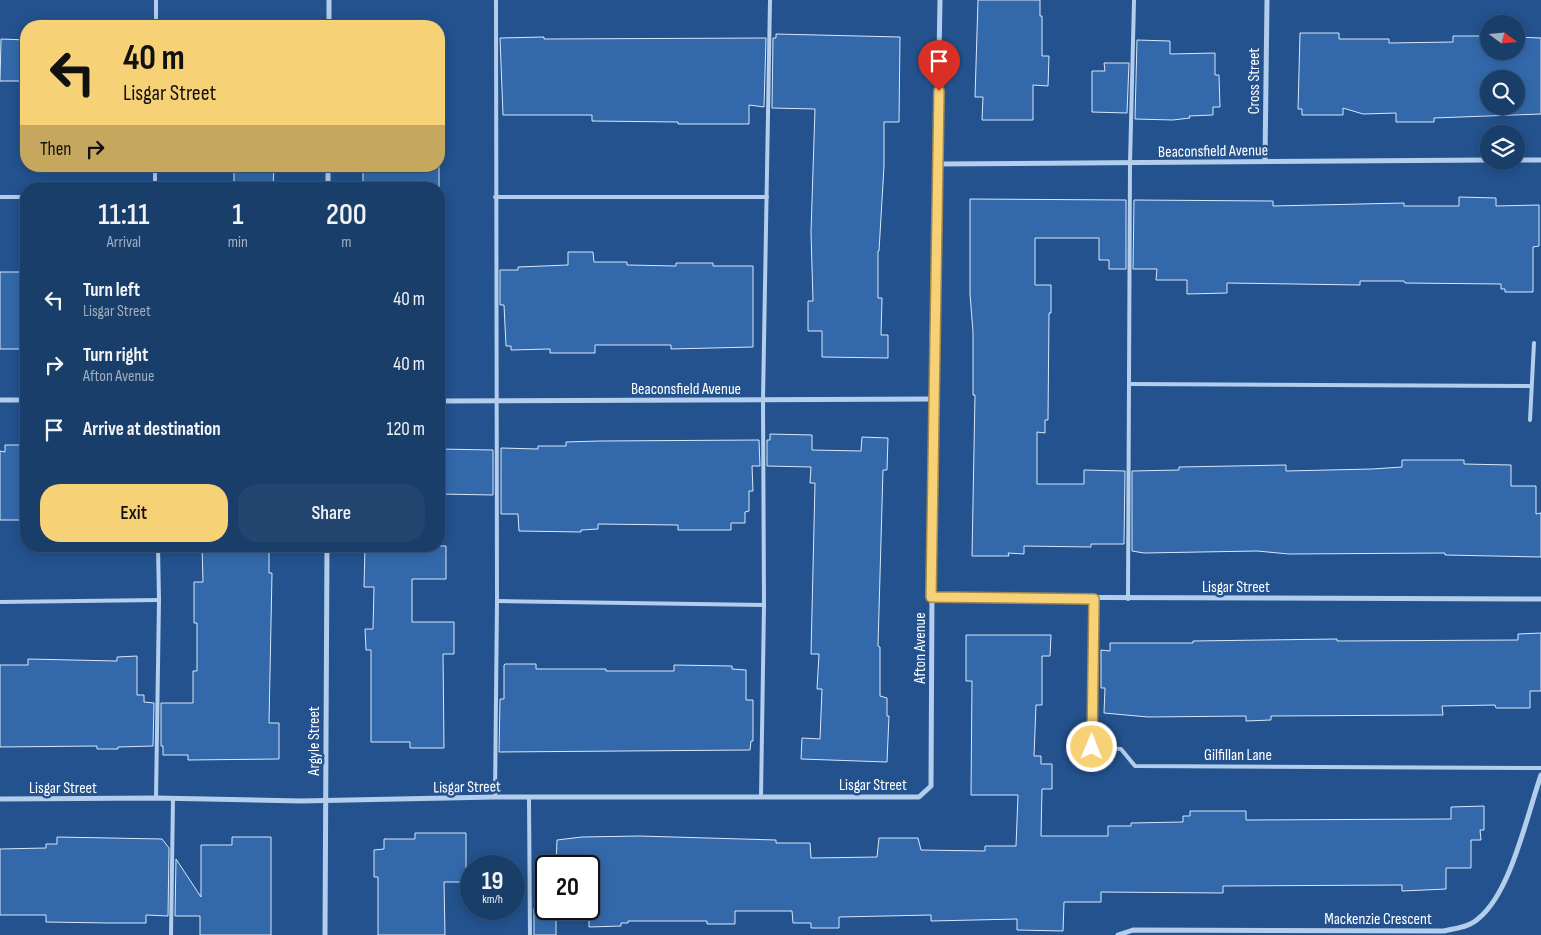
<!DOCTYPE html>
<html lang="en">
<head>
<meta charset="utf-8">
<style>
  :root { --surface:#1a3e6a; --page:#234570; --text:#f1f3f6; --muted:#9faec1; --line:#38577e; --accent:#f7d176 }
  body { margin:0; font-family:"Sofia Sans Condensed",sans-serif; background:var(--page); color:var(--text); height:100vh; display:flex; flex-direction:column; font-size:19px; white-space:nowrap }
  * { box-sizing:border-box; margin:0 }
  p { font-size:16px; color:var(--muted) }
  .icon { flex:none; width:28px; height:28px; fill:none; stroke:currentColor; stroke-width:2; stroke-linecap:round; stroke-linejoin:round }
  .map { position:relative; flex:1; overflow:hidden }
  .drawer { position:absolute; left:20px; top:182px; width:425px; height:370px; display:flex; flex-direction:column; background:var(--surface); border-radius:20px; box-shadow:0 2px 12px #0003,0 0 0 1px var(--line) }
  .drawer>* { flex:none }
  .hud { position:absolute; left:20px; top:20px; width:425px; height:152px; border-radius:20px; box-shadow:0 2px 12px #0003,0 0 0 1px var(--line); background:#f7d176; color:#111; overflow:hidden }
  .needle { width:32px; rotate:106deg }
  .tools { position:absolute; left:1480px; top:15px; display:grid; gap:10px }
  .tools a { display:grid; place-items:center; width:45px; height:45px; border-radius:50%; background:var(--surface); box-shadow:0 2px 12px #0003,0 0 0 1px var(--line); font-size:25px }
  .speed { position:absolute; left:460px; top:855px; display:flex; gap:10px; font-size:25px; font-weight:700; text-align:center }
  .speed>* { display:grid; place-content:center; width:65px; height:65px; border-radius:50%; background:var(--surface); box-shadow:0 2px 12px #0003,0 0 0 1px var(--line); line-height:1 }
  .speed small { font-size:12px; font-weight:400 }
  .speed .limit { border:2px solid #111; border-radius:8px; background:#fff; color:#111 }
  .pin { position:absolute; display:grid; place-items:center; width:42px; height:42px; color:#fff; margin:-51px -21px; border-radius:50% 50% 50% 0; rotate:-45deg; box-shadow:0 0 5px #0007 }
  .pin .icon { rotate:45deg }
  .me { position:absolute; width:55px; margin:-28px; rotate:1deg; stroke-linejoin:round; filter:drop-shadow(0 0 4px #0008) }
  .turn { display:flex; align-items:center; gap:18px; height:105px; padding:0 20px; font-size:22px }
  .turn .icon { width:65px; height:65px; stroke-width:2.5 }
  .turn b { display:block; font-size:35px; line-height:42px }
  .then { display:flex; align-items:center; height:48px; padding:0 20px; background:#0003; gap:10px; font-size:19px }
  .eta { display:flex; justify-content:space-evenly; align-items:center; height:85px; text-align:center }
  .eta b { font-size:30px; font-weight:600; line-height:35px }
  .primary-button { display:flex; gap:10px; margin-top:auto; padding:10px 20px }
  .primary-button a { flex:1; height:58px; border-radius:20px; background:var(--accent); color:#111; font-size:20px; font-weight:600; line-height:58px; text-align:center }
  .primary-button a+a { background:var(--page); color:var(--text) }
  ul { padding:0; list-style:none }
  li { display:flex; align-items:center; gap:15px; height:65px; padding:0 20px }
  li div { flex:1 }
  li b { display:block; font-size:19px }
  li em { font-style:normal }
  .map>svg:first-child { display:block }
  .building { fill:#3369ab; stroke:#d8e7f9; fill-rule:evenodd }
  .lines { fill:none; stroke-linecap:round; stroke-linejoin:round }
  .service { stroke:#b3cdec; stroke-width:4 }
  .minor { stroke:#b3cdec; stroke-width:5 }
  .route-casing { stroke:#a1884d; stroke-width:12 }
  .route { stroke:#f7d176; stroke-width:9 }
  .labels { text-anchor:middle; stroke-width:5; stroke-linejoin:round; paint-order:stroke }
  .street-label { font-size:16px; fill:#fff; stroke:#23528e }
</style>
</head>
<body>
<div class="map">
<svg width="1541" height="935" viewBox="0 0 1541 935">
  <rect width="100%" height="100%" fill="#23528e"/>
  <g class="building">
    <path d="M 978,0 L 1040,0 L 1040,16 L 1042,16 L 1042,56 L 1049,56 L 1048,86 L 1033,85 L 1033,120 L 982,120 L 983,97 L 975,97 Z"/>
    <path d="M 1300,33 L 1339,33 L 1339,39 L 1389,39 L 1389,43 L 1453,42 L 1453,36 L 1489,36 L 1489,51 L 1516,51 L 1516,37 L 1541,38 L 1541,114 L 1434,118 L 1434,122 L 1396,122 L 1396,113 L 1363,114 L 1343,108 L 1343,115 L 1302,115 L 1302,109 L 1298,109 ZM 1489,79 L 1516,79 L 1516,106 L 1489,106 Z"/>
    <path d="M 776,34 L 900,37 L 899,122 L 884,122 L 884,166 L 879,251 L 878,251 L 878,298 L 882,298 L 881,335 L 888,335 L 888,358 L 822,357 L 822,331 L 808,331 L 808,301 L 813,301 L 811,232 L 815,109 L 772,108 L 773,38 L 776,38 Z"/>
    <path d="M 544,37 L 544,39 L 766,38 L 764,107 L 749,105 L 749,124 L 678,124 L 678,122 L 592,121 L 592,115 L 503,115 L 500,38 Z"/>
    <path d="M 1,39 L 26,40 L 26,81 L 0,81 Z"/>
    <path d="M 1137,40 L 1170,41 L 1170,54 L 1215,53 L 1215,75 L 1219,75 L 1220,107 L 1213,107 L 1213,115 L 1189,116 L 1190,118 L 1173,120 L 1135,119 Z"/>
    <path d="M 1104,63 L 1129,63 L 1127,113 L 1092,112 L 1092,71 L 1105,71 Z"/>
    <path d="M 234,166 L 274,166 L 273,189 L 234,189 Z"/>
    <rect x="363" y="166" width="76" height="23"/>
    <path d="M 1459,197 L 1496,198 L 1496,206 L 1539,205 L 1539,246 L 1533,247 L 1533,292 L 1505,292 L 1505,289 L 1501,289 L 1501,284 L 1405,283 L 1404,281 L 1360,281 L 1360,285 L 1227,283 L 1227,293 L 1187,294 L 1187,280 L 1156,280 L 1157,269 L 1133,269 L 1134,200 L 1273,201 L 1273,206 L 1404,203 L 1404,206 L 1459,206 Z"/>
    <path d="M 970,199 L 1126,200 L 1126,269 L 1109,269 L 1109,260 L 1099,260 L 1099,238 L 1035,238 L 1035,285 L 1051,285 L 1051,313 L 1049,313 L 1048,420 L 1045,420 L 1045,433 L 1037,432 L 1037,484 L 1084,484 L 1084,470 L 1125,471 L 1124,544 L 1091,544 L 1091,547 L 1024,546 L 1024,554 L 1008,553 L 1009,556 L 972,556 L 975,395 L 973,395 L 973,332 L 970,294 Z"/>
    <path d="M 568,252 L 593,252 L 594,262 L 627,262 L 627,265 L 676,266 L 676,263 L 713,263 L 713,266 L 753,266 L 753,347 L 671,349 L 671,345 L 595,345 L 595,353 L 550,353 L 550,349 L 511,350 L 511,346 L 506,346 L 504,305 L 500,305 L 500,270 L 518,270 L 518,267 L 568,265 Z"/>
    <path d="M 0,272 L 26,272 L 26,295 L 23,295 L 24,340 L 21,340 L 21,349 L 0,349 Z"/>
    <path d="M 770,434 L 812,435 L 812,450 L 861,451 L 862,437 L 888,438 L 887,470 L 883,470 L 878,646 L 880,647 L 880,696 L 887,698 L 887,716 L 889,716 L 887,762 L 801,759 L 802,738 L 820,739 L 822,689 L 817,689 L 819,654 L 811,654 L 815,483 L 810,483 L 811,467 L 767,466 L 767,440 L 770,440 Z"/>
    <path d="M 759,440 L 760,466 L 752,466 L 753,491 L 749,491 L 749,511 L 745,512 L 745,523 L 731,523 L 731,530 L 678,530 L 678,525 L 598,524 L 598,529 L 581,530 L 581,532 L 519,531 L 518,514 L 501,514 L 501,448 L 538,449 L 538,446 L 566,446 L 566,442 L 599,441 Z"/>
    <path d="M 5,445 L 26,445 L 26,520 L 0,520 L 0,451 L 5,452 Z"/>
    <path d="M 439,449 L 493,450 L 493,495 L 439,494 Z"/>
    <path d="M 1402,460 L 1464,460 L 1464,464 L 1511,465 L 1511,486 L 1536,486 L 1536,514 L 1541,513 L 1541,557 L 1445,555 L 1445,553 L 1289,554 L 1257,551 L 1144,553 L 1132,551 L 1132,471 L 1179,470 L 1179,467 L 1286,465 L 1286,471 L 1372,469 L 1402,467 Z"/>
    <path d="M 202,546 L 269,546 L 269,573 L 272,573 L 269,723 L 279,723 L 279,759 L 188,760 L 188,755 L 163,755 L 163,746 L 161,746 L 161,703 L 193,703 L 193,671 L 197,671 L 197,623 L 194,623 L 194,582 L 203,582 Z"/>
    <path d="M 365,546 L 446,546 L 446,579 L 412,579 L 412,622 L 454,622 L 454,654 L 443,654 L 444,748 L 410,748 L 410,742 L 371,742 L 371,650 L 366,650 L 365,629 L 373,629 L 374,587 L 364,587 Z"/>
    <path d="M 1541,633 L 1541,691 L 1530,691 L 1530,708 L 1496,708 L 1495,705 L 1442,706 L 1443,715 L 1271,716 L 1271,720 L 1246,721 L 1246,716 L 1148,717 L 1104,713 L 1105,688 L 1101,688 L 1101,650 L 1110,651 L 1110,643 L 1193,643 L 1193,641 L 1337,639 L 1337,641 L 1518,640 L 1518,634 Z"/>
    <path d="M 966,635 L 1051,635 L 1050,656 L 1042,656 L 1042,705 L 1036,705 L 1034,756 L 1041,756 L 1041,764 L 1052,764 L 1052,789 L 1042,789 L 1041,836 L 1108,836 L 1108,826 L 1131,826 L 1131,823 L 1183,822 L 1183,816 L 1190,816 L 1190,811 L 1246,811 L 1246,820 L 1451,819 L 1451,807 L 1484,806 L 1484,830 L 1480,830 L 1481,840 L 1471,840 L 1471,868 L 1446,868 L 1446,889 L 1402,891 L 1402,885 L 1223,886 L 1223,893 L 1101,892 L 1101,902 L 1064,902 L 1063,931 L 1017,930 L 1017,919 L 931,921 L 931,915 L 839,917 L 839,928 L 811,928 L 811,923 L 793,923 L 792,911 L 735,911 L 735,924 L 707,924 L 707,921 L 628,921 L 628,923 L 621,923 L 621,926 L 589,927 L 589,866 L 556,866 L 557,840 L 582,837 L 639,836 L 776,840 L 776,843 L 810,843 L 811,858 L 877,857 L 879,838 L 918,838 L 921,850 L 985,851 L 985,846 L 1016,846 L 1018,795 L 971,795 L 972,681 L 966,681 Z"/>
    <path d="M 137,656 L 137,695 L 144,695 L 144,702 L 154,703 L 153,746 L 118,747 L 118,749 L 97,749 L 97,746 L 0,747 L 0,665 L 28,665 L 28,659 L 117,661 L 117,657 Z"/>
    <path d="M 505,664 L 536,664 L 536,669 L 606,669 L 606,671 L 674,671 L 674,665 L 732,666 L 732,669 L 746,670 L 746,700 L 753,700 L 753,741 L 751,741 L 750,750 L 499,752 L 500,699 L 504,699 L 504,665 Z"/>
    <path d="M 415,833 L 466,833 L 466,875 L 464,875 L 464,882 L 444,882 L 445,935 L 378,935 L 378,877 L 374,877 L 374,850 L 384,849 L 384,839 L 415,839 Z"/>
    <path d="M 57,837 L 162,839 L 169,848 L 168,916 L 146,915 L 146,923 L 109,923 L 46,922 L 46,915 L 0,915 L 0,849 L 46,848 L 46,844 L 57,844 Z"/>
    <path d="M 232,837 L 271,837 L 271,935 L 200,935 L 200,916 L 175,916 L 176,859 L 201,897 L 201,845 L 232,845 Z"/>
    <rect x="534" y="909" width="22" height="26"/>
  </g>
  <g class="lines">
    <g class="service">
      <path d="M 156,26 L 156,0"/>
      <path d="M 155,189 L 155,166"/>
      <path d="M 0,197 L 26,197"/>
      <path d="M 495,197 L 767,197"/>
      <path d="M 1129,384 L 1531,386"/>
      <path d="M 1530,420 L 1534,343"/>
      <path d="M 1094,599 L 1092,747 L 1121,749 L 1135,766 L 1541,768"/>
      <path d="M 1128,599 L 1130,163 L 1134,1"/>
      <path d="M 497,601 L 764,605"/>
      <path d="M 0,602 L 159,600"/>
      <path d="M 761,796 L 764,605 L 763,400 L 770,0"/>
      <path d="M 495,797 L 497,601 L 496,0"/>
      <path d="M 156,798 L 159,600 L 158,546"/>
      <path d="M 529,799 L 530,935"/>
      <path d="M 171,935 L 173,799"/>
    </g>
    <g class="minor">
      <path d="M 329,0 L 329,26"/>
      <path d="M 1516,160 L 1541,160"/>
      <path d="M 1265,161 L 1267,0"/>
      <path d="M 938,164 L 1489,160"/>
      <path d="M 328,189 L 328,166"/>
      <path d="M 0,400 L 26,400"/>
      <path d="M 439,401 L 933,399"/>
      <path d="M 931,597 L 1541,599"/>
      <path d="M 0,799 L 156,798 L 301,801 L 495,797 L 919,797 L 931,786 L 933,399 L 940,0"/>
      <path d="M 325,935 L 327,546"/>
      <path d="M 1118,935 L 1133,930 L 1444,931 C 1456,928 1470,927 1479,918 C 1511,892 1527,815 1541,775"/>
    </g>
  </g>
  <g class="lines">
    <g class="route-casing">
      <path id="route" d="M 939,91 L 931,597 L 1094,599 L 1092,747"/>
    </g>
    <use href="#route" class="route"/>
  </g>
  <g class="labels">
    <g class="street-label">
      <text transform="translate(1253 81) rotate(-90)" y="6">Cross Street</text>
      <text transform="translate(1213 150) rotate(-1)" y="6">Beaconsfield Avenue</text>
      <text x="686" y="394">Beaconsfield Avenue</text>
      <text x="1236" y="592">Lisgar Street</text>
      <text transform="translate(919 648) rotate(-90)" y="6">Afton Avenue</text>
      <text transform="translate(313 741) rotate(-90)" y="6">Argyle Street</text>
      <text x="1238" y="760">Gilfillan Lane</text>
      <text x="873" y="790">Lisgar Street</text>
      <text transform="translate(467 786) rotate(-1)" y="6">Lisgar Street</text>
      <text x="63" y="793">Lisgar Street</text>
      <text x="1378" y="924">Mackenzie Crescent</text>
    </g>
  </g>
</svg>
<div class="tools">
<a><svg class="needle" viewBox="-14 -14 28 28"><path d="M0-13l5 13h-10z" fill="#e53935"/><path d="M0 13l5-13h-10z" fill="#9faec1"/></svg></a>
<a><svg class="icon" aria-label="search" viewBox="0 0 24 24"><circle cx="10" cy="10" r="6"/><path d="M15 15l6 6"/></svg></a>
<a><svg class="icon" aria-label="layers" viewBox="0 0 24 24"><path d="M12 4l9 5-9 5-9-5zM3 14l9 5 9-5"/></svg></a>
</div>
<div class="speed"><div>19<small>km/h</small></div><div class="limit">20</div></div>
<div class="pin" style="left:939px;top:91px;background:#d93025"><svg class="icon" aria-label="arrive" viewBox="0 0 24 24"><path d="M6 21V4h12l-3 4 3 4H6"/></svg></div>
<svg class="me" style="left:1092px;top:747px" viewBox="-20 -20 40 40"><circle r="17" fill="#f7d176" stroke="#fff" stroke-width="3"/><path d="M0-11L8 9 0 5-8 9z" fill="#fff"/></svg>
<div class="hud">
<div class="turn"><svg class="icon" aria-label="left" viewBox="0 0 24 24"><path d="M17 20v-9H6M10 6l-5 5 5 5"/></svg><div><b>40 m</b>Lisgar Street</div></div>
<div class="then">Then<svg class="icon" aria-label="right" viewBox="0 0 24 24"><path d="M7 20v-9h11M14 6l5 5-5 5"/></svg></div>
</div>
<section class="drawer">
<div class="eta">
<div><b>11:11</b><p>Arrival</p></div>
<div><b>1</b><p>min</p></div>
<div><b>200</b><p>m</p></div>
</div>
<ul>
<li><svg class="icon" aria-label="left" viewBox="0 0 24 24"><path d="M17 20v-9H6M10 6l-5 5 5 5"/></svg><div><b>Turn left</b><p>Lisgar Street</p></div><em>40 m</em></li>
<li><svg class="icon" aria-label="right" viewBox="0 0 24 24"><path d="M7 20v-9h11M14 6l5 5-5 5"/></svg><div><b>Turn right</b><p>Afton Avenue</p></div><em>40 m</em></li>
<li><svg class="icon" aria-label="arrive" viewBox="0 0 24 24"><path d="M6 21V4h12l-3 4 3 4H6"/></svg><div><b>Arrive at destination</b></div><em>120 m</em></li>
</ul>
<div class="primary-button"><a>Exit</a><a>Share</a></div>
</section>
</div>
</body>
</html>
